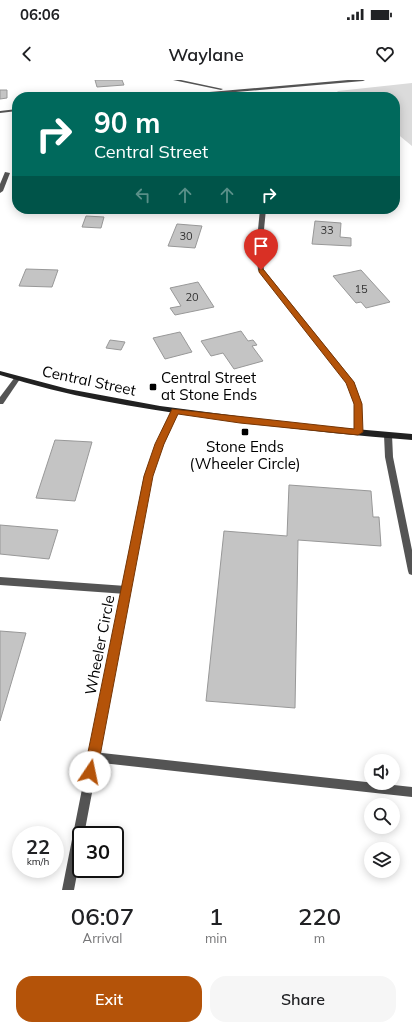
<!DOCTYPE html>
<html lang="en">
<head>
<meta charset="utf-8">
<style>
  :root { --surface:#fff; --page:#f6f6f6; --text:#202124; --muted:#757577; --accent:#b45309 }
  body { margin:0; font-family:Mulish,sans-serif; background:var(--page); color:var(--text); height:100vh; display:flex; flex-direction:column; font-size:15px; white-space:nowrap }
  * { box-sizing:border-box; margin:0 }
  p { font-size:13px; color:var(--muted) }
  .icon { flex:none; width:22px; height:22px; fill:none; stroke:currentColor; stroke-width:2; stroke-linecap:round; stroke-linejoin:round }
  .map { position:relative; height:810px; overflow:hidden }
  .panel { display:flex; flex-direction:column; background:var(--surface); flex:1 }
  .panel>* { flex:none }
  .guide { position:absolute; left:12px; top:12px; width:388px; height:122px; border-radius:16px; box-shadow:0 2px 10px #0003; background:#00695c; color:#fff; overflow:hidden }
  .controls { position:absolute; left:364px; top:674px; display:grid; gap:8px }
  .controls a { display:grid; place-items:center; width:36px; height:36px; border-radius:50%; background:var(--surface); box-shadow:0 2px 10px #0003; font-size:20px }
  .speed { position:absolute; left:12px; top:746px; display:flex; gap:8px; font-size:20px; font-weight:700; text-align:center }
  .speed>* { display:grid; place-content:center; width:52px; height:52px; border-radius:50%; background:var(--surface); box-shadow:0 2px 10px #0003; line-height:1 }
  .speed small { font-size:10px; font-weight:400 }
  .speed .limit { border:2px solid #111; border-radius:6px; background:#fff; color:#111 }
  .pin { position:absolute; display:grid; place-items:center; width:34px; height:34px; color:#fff; margin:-41px -17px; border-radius:50% 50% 50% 0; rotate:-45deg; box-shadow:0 0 4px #0007 }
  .pin .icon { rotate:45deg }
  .me { position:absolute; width:44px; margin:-22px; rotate:11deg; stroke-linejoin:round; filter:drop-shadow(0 0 3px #0008) }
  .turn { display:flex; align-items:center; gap:14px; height:84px; padding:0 16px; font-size:18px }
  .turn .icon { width:52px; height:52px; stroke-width:2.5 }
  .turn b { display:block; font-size:28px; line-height:34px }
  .lanes { display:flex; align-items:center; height:38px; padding:0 16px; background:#0003; justify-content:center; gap:20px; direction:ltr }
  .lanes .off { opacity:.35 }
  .eta { display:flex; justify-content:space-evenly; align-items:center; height:68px; text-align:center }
  .eta b { font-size:24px; font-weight:600; line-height:28px }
  .action { display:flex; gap:8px; margin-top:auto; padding:8px 16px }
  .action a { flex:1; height:46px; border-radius:16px; background:var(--accent); color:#fff; font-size:16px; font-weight:600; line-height:46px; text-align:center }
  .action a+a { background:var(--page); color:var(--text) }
  .status { display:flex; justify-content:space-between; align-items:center; height:28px; padding:0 20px; background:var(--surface); direction:ltr }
  .status svg { height:11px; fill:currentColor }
  header { display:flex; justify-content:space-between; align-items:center; height:52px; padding:0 16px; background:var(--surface); font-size:18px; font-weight:600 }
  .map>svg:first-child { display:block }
  .green { fill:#dbdbdb }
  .building { fill:#c4c4c4; stroke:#989898 }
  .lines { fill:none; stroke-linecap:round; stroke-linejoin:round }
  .service { fill:#545454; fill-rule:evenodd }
  .minor { fill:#545454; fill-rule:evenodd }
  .secondary { fill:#212121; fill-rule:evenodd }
  .route { fill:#b45309; stroke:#753606 }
  .poi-dot { fill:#000; stroke:#fff; stroke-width:1.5 }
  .labels { text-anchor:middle; stroke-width:4; stroke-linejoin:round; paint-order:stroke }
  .far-number-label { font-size:11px; fill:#313131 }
  .poi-label { font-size:15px; fill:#000; stroke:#fff; text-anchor:start }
  .street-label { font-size:15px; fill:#000; stroke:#fff }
</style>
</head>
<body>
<div class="status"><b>06:06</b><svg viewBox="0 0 49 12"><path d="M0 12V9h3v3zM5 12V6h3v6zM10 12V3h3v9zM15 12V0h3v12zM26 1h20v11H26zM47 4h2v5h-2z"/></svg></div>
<header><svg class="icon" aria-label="back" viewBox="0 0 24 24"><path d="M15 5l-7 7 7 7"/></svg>Waylane<svg class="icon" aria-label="heart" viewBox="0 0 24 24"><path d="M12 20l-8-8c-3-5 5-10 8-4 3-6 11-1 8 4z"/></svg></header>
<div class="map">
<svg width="412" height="810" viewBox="0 0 412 810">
  <rect width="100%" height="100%" fill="#fff"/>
  <path class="green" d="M 412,3 L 412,66 L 395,52 L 395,17 L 332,17 L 338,11 Z"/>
  <g class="building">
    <path d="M 95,0 L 122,0 L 124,5 L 97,7 Z"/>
    <path d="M 0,10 L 7,10 L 7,18 L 0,19 Z"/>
    <path d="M 86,136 L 104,137 L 101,148 L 82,147 Z"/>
    <path d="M 315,141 L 341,143 L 340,157 L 351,158 L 351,166 L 312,164 Z"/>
    <path d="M 177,144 L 202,146 L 195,168 L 168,166 Z"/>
    <path d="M 26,189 L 58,190 L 52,207 L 19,206 Z"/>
    <path d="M 361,190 L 390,222 L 366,228 L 361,222 L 356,223 L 333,196 Z"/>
    <path d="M 198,202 L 214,227 L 175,235 L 170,228 L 181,226 L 170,208 Z"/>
    <path d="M 241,251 L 248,261 L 253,260 L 257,265 L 252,266 L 263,281 L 234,289 L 223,273 L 211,276 L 201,261 Z"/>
    <path d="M 180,252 L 192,272 L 165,279 L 153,258 Z"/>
    <path d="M 110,260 L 125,262 L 121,270 L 106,268 Z"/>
    <path d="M 55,360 L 92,362 L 75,421 L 36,418 Z"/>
    <path d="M 289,405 L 371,411 L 373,437 L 379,437 L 381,466 L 298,460 L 295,628 L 206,621 L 224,451 L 287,456 Z"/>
    <path d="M 0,445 L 58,450 L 49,479 L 0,474 Z"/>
    <path d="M 0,551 L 26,553 L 0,641 Z"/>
  </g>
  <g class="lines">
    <g class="service">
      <path d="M 15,297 L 17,297 L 20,299 L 3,324 L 0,324 L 0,317 Z"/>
      <path d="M 388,352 L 392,355 L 393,377 L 412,470 L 412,495 L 409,494 L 408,491 L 385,377 L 384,355 Z"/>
      <path d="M 0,497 L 126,506 L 129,507 L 131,510 L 129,513 L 126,514 L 0,505 Z"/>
      <path d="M 93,672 L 412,707 L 412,717 L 93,682 L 89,681 L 88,677 L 89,673 Z"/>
    </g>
    <g class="minor">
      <path d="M 173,0 L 181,0 L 223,9 L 221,10 Z"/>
      <path d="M 348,0 L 365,0 L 363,1 L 178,17 L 161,17 L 163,16 Z"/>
      <path d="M 17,29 L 17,31 L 0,33 L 0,31 Z"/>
      <path d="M 5,92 L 10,93 L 3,111 L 0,113 L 0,104 Z"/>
      <path d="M 260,129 L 266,129 L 262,170 L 264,190 L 354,302 L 362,324 L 362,352 L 361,354 L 358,355 L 354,352 L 354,324 L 347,303 L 258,190 L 256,170 Z"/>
      <path d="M 172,329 L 178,329 L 179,331 L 164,364 L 152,396 L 84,755 L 81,755 L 81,773 L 74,810 L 62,810 L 144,396 L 156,364 Z"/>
    </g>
    <path class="secondary" d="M 0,291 L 68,309 L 160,326 L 298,344 L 412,354 L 412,360 C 343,355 273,347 204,337 C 135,328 67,316 0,295 Z"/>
  </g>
  <path class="route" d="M 259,189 L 263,189 L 354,302 L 362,324 L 363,352 L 358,355 L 240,343 L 178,334 L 164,364 L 153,396 L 97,692 L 95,696 L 90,698 L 86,696 L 84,692 L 144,396 L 155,364 L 172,329 L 354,349 L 354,324 L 346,303 L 259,192 Z"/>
  <g class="poi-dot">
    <rect x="149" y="303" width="8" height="8" rx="2"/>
    <rect x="241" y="348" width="8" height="8" rx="2"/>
  </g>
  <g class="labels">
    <g class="far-number-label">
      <text x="327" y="154">33</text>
      <text x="186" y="160">30</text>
      <text x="361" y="213">15</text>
      <text x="192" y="221">20</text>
    </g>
    <g class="poi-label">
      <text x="161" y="303">Central Street<tspan x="161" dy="17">at Stone Ends</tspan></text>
      <text x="245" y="372" text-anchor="middle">Stone Ends<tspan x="245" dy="17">(Wheeler Circle)</tspan></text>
    </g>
    <g class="street-label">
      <text transform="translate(89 301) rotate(12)" y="5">Central Street</text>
      <text transform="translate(100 565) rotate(-79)" y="5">Wheeler Circle</text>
    </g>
  </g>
</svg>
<div class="controls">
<a><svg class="icon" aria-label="sound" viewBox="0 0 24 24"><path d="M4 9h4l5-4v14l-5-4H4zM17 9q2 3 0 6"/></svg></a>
<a><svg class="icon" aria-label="search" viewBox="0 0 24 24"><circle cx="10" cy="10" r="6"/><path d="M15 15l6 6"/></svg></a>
<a><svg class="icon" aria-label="layers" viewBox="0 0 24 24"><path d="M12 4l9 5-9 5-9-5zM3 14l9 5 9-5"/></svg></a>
</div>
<div class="speed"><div>22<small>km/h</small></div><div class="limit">30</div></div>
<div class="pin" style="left:261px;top:190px;background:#d93025"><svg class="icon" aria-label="arrive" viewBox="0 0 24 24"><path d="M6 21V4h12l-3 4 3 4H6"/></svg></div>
<svg class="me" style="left:90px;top:692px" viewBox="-20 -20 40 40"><circle r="19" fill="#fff"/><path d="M0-13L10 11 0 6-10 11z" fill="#b45309"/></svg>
<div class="guide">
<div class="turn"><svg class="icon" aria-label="right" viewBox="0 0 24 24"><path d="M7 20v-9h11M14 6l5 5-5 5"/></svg><div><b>90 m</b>Central Street</div></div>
<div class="lanes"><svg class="icon off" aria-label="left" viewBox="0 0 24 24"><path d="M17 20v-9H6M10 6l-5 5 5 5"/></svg><svg class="icon off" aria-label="ahead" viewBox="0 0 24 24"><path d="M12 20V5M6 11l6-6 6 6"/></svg><svg class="icon off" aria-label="ahead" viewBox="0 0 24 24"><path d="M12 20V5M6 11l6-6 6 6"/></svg><svg class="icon" aria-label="right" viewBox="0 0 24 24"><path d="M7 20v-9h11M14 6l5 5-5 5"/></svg></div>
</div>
</div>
<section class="panel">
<div class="eta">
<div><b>06:07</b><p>Arrival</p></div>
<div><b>1</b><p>min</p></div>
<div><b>220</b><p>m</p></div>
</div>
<div class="action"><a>Exit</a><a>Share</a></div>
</section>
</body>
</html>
